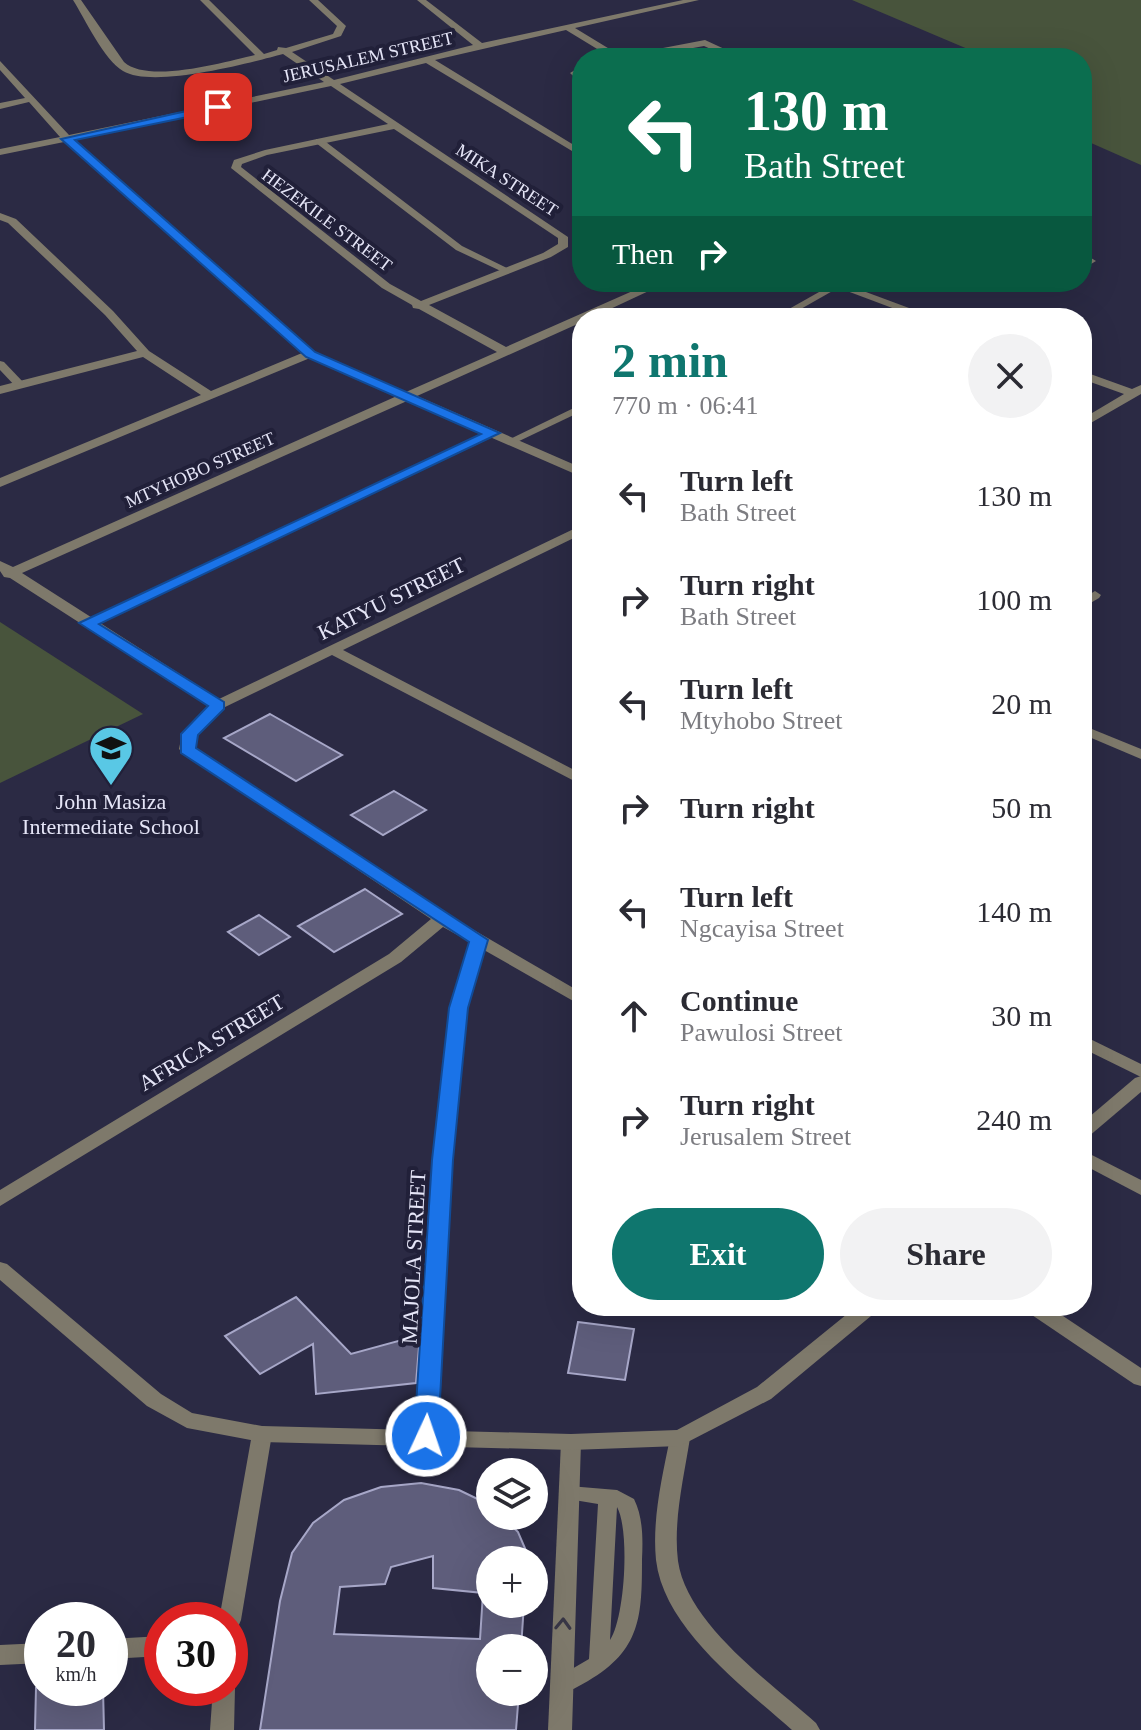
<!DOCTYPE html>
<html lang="en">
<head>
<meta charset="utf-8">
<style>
  :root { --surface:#fff; --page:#f2f2f3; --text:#2b2b33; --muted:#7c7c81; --accent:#0f766e }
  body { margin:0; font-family:Georgia,serif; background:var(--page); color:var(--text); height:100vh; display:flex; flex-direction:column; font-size:30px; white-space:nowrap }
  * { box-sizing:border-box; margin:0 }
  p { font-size:26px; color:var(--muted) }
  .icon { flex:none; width:44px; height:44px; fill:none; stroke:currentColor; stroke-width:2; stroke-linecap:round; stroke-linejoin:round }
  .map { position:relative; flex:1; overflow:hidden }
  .sheet { position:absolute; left:572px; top:308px; width:520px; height:1008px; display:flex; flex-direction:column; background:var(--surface); border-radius:32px; box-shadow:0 8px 32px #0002 }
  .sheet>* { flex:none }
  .hud { position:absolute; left:572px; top:48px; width:520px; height:244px; border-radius:32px; box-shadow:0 8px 32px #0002; background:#0b6e4f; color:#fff; overflow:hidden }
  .tools { position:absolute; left:476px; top:1458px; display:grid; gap:16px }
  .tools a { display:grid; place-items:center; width:72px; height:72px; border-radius:50%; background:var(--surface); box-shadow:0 8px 32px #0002; font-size:40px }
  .speed { position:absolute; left:24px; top:1602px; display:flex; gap:16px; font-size:40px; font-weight:700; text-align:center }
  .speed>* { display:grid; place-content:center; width:104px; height:104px; border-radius:50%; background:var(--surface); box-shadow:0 8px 32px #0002; line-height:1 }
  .speed small { font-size:20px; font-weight:400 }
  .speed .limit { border:12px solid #d22; background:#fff; color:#111 }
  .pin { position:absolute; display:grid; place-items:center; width:68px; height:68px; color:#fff; margin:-34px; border-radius:16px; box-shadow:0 4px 12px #0006 }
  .me { position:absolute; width:88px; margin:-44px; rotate:3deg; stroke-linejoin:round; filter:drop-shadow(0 0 6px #0008) }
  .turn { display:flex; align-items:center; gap:28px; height:168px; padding:0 40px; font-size:36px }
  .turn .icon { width:104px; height:104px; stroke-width:2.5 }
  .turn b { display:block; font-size:56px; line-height:68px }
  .then { display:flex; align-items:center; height:76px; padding:0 40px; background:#0003; gap:16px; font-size:30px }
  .round { display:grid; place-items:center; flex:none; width:84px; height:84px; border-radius:42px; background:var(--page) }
  .summary { display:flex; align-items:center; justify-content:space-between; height:136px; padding:0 40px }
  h1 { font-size:48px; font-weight:800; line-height:60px; color:var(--accent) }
  .primary-button { display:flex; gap:16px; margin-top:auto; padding:16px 40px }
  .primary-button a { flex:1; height:92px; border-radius:48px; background:var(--accent); color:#fff; font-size:32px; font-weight:800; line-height:92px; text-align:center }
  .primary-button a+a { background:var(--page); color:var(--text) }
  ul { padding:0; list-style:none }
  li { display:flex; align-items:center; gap:24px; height:104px; padding:0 40px }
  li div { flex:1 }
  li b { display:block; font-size:30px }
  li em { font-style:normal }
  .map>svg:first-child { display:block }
  .green { fill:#48543c }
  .building { fill:#5e5d7b; stroke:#a7a7c8; stroke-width:2; fill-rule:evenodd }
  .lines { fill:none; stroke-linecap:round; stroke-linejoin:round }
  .service { fill:#7e796b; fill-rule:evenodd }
  .minor { fill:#7e796b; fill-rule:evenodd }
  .tertiary { fill:#7e796b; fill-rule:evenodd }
  .oneway { stroke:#383646 }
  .route { fill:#1a73e8; stroke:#114b97; stroke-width:2 }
  .labels { text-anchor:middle; stroke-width:8; stroke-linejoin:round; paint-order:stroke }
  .far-street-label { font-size:18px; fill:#e5e5f7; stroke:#212039 }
  .street-label { font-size:22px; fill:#e5e5f7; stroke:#212039 }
  .poi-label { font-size:22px; fill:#e5e5f7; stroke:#212039 }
</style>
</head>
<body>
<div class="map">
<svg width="1141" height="1730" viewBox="0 0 1141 1730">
  <rect width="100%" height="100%" fill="#2b2a44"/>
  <g class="green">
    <path d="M 852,0 L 1141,0 L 1141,165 L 1082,139 L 1082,58 L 989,58 Z"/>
    <path d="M 0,622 L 143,714 L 0,783 Z"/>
  </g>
  <g class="building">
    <path d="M 270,714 L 342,755 L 296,781 L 224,738 Z"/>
    <path d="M 394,791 L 426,810 L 383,835 L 351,815 Z"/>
    <path d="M 365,889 L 402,914 L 334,952 L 298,926 Z"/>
    <path d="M 259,915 L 290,937 L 259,955 L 228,932 Z"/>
    <path d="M 296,1297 L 351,1354 L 420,1335 L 416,1383 L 316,1394 L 313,1344 L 260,1374 L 225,1336 Z"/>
    <path d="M 578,1322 L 634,1329 L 625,1380 L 568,1373 Z"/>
    <path d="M 421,1483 L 459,1490 L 490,1505 L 490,1516 L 502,1516 L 518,1532 L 527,1553 L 526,1560 L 490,1560 L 490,1604 L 524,1604 L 521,1648 L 490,1648 L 490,1692 L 519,1692 L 516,1730 L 260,1730 L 280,1601 L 292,1553 L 313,1523 L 344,1500 L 381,1487 ZM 433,1556 L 433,1588 L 483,1593 L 480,1639 L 334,1634 L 340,1587 L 385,1584 L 391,1567 Z"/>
    <path d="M 36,1688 L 103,1688 L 104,1730 L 35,1730 Z"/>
  </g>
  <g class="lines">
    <g class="service">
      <path d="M 316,139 L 322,139 L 462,246 L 513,271 L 505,273 L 456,250 L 316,143 Z"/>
      <path d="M 1082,258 L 1091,258 L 1096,261 L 1091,264 L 1082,264 Z"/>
      <path d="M 835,283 L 843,285 L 785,318 L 773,318 Z"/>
      <path d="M 0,361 L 4,362 L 24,383 L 24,387 L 16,387 L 0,370 Z"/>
      <path d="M 582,404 L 582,411 L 515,443 L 507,443 L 506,441 Z"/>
      <path d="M 493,430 L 498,433 L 497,435 L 91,626 L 83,626 L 81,623 Z"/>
      <path d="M 1095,591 L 1101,595 L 1099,598 L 1082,608 L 1082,599 Z"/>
      <path d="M 569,1486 L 617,1490 L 634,1499 C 643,1517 643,1539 642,1559 C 642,1616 641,1650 588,1681 C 579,1686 570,1691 560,1695 L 553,1692 L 550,1686 L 553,1680 L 589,1659 L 598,1504 L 562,1498 L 560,1493 L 562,1488 ZM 617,1507 C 630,1530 625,1618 610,1640 Z"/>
    </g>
    <g class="minor">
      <path d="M 73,0 L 81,0 L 124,62 C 148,84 225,62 255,55 L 200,0 L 209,0 L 264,54 L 277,50 L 278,47 L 286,48 L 333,34 L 337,26 L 309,0 L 318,0 L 346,26 L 341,36 L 292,52 L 334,80 L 473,45 L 417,0 L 426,0 L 482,43 L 683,0 L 699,0 L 575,28 L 621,56 L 705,40 L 744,58 L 731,58 L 704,46 L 638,58 L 612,58 L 566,30 L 435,60 L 582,150 L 582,157 L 426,63 L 340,84 L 568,237 L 568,247 L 551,257 L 429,305 L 506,347 L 653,282 L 668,282 L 591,318 L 582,318 L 582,322 L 417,396 L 582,468 L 582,477 L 407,401 L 22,573 L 219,699 L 582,525 L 582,534 L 343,650 L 582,774 L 582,785 L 332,655 L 223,708 L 196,735 L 195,747 L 448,915 L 582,993 L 582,1006 L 484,950 L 467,1008 L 452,1160 L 436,1436 L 433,1442 L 426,1444 L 419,1442 L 416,1436 L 434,1160 L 449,1008 L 470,942 L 443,927 L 401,962 L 0,1206 L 0,1190 L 389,954 L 431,919 L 182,752 L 179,749 L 182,734 L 209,706 L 10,578 L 4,577 L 0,571 L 0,561 L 13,567 L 397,396 L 310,358 L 0,487 L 0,478 L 201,395 L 143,357 L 0,394 L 0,386 L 137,351 L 105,315 L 8,223 L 0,220 L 0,213 L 16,219 L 113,311 L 149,351 L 211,391 L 302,353 L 64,142 L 0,155 L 0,149 L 60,137 L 29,102 L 0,109 L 0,103 L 25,98 L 0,70 L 0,61 L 69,135 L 324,82 L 283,54 C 249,63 153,89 123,71 C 104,60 85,19 73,0 ZM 331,86 L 388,124 L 265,150 L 234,160 L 231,168 L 382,288 L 412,305 L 413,308 L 419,309 L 497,352 L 406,392 L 314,352 L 74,140 ZM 394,129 L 558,238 L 558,244 L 543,253 L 421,301 L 390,284 L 241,167 L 242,164 L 267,155 Z"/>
      <path d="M 582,66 L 582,84 L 570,73 Z"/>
      <path d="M 823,282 L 839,282 L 936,318 L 919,318 Z"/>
      <path d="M 1082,371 L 1132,389 L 1141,385 L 1141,394 L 1082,428 L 1082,419 L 1124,394 L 1082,379 Z"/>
      <path d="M 1082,725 L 1141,749 L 1141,759 L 1082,734 Z"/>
      <path d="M 1082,1035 L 1141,1064 L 1141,1077 L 1082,1048 Z"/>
      <path d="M 1082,1150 L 1141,1180 L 1141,1195 L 1082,1164 Z"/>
      <path d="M 1023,1306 L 1048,1306 L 1141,1368 L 1141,1386 L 1134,1384 L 1026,1311 Z"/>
      <path d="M 262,1426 L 269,1428 L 272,1434 L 241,1620 L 238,1627 L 230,1629 L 230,1620 L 219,1620 L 252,1434 L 255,1428 Z"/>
      <path d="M 680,1430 L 687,1432 L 690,1438 C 684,1477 673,1521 678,1561 C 687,1624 771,1683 816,1723 L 820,1730 L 792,1730 C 744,1687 664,1629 656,1560 C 652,1520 662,1477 670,1438 L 673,1432 Z"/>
      <path d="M 571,1434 L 578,1436 L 581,1442 L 572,1730 L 548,1730 L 561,1442 L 564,1436 Z"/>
      <path d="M 162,1636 L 162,1656 L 110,1659 L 110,1639 Z"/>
      <path d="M 42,1643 L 42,1663 L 0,1665 L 0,1645 Z"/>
      <path d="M 230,1680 L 235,1688 L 234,1730 L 210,1730 L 213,1688 L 230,1688 Z"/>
    </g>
    <g class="tertiary">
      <path d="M 1141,1076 L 1141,1092 L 1088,1137 L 1082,1139 L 1082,1123 L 1135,1078 Z"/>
      <path d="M 0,1262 L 7,1264 L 161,1394 L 192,1413 L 262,1426 L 571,1434 L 677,1430 L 757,1387 L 857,1306 L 880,1306 L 877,1311 L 771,1399 L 680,1446 L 571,1450 L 262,1442 L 187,1428 L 147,1406 L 0,1280 Z"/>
    </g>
  </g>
  <defs><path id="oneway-chevron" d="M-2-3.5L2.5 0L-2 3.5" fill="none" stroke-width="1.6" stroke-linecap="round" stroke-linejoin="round" transform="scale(2)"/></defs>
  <use class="oneway" href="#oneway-chevron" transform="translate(563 1624) rotate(-88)"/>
  <path class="route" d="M 218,104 L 222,110 L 75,140 L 315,352 L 500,433 L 99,624 L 224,702 L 224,709 L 198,735 L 196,748 L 488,940 L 468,1008 L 453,1160 L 438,1436 L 435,1442 L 418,1442 L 414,1436 L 432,1160 L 449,1008 L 469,942 L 181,753 L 181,734 L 208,706 L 79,623 L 481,434 L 306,357 L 61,139 Z"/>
  <defs>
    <g id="school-pin" transform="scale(2.3)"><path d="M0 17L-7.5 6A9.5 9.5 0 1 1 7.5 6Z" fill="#59c8e5" stroke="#212039"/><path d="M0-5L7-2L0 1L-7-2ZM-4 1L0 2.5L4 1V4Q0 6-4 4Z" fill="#111"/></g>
  </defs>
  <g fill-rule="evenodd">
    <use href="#school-pin" x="111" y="748"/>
  </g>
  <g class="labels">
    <g class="far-street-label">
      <text transform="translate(368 57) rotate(-13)" y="6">JERUSALEM STREET</text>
      <text transform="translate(507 180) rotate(33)" y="6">MIKA STREET</text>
      <text transform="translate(327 220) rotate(37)" y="6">HEZEKILE STREET</text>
      <text transform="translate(200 470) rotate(-24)" y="6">MTYHOBO STREET</text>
    </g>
    <g class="street-label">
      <text transform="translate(391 598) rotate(-26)" y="8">KATYU STREET</text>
      <text transform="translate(211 1042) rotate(-31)" y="8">AFRICA STREET</text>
      <text transform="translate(413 1257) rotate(-87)" y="8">MAJOLA STREET</text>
    </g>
    <g class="poi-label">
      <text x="111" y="809">John Masiza<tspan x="111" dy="25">Intermediate School</tspan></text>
    </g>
  </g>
</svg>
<div class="tools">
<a><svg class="icon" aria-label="layers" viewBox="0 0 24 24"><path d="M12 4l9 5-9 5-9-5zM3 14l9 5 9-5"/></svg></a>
<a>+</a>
<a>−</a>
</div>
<div class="speed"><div>20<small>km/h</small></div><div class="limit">30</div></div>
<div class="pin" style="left:218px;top:107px;background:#d93025"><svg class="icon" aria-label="arrive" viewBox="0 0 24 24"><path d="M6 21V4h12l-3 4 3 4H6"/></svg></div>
<svg class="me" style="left:426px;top:1436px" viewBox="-20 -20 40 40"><circle r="17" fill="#1a73e8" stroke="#fff" stroke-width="3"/><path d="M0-11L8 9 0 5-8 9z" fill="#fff"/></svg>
<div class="hud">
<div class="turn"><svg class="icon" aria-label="left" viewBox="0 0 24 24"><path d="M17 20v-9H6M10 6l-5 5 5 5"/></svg><div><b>130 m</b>Bath Street</div></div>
<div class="then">Then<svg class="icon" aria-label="right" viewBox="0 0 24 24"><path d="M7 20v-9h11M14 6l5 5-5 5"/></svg></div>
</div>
<section class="sheet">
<div class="summary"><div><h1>2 min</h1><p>770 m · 06:41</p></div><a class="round"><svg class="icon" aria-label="close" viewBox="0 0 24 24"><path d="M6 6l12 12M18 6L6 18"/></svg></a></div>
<ul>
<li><svg class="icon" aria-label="left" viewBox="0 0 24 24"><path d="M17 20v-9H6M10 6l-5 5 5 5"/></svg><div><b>Turn left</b><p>Bath Street</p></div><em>130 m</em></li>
<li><svg class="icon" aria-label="right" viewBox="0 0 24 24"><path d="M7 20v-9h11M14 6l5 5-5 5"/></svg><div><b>Turn right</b><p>Bath Street</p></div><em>100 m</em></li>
<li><svg class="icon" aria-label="left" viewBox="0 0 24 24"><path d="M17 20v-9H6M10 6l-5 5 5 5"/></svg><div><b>Turn left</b><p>Mtyhobo Street</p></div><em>20 m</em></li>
<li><svg class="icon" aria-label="right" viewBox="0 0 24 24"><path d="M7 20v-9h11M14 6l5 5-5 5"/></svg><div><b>Turn right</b></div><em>50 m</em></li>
<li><svg class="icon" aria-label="left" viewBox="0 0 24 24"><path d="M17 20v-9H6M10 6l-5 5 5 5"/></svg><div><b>Turn left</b><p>Ngcayisa Street</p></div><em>140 m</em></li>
<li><svg class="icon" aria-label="ahead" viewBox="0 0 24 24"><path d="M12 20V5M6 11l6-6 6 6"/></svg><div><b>Continue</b><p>Pawulosi Street</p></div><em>30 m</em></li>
<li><svg class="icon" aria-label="right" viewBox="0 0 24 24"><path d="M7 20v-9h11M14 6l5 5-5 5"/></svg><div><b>Turn right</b><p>Jerusalem Street</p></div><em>240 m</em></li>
</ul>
<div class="primary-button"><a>Exit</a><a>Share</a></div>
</section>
</div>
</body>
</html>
